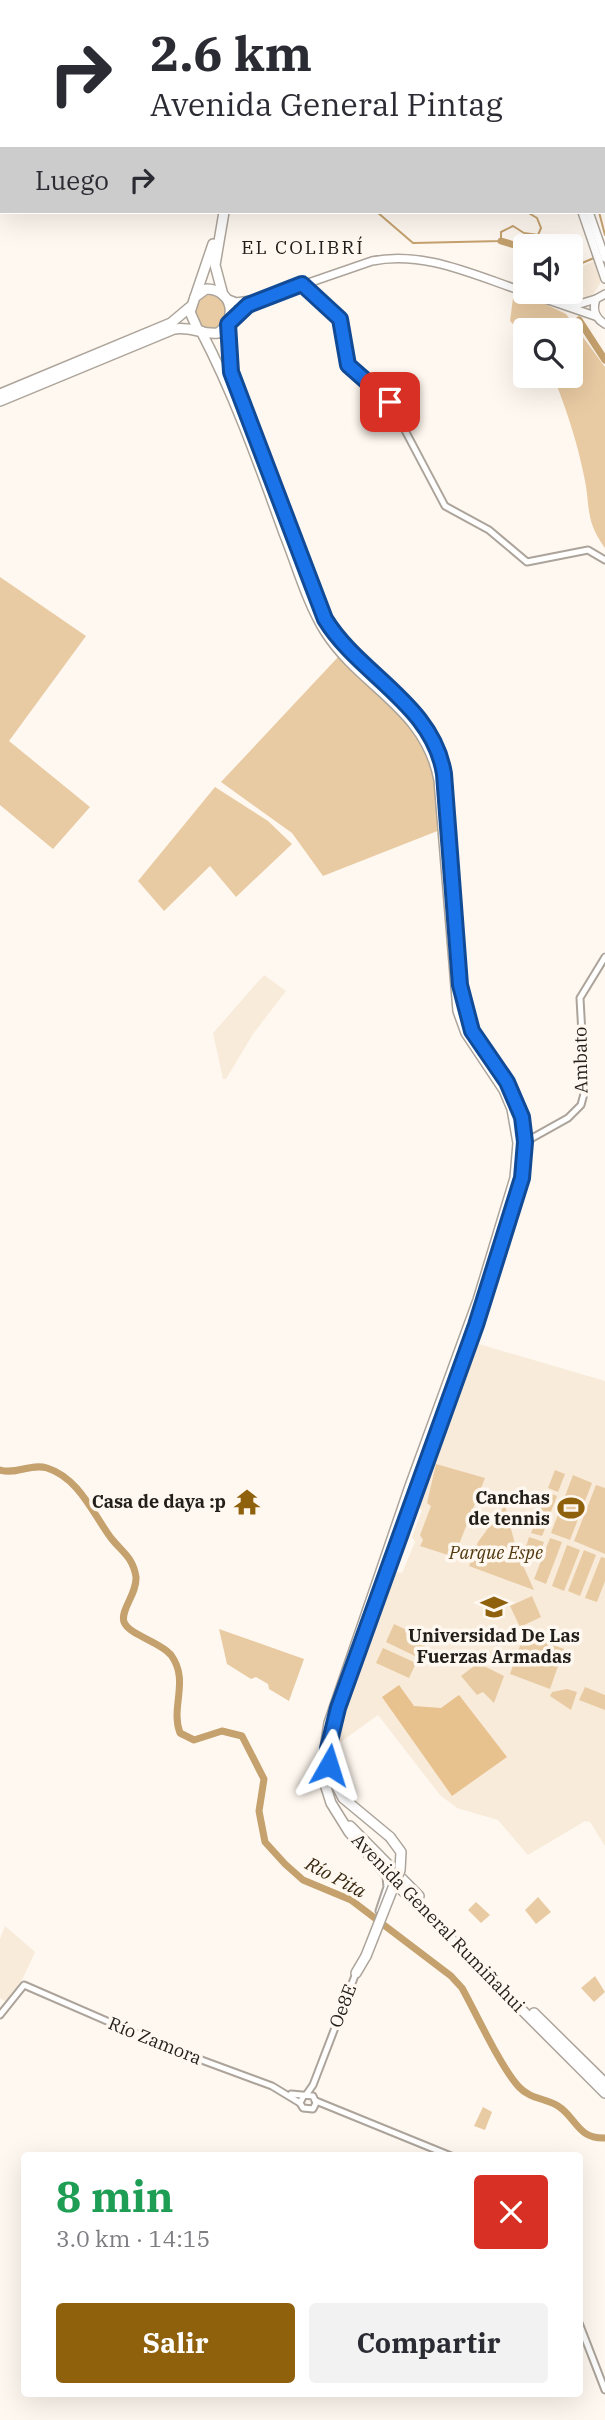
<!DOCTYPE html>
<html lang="es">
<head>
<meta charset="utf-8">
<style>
  :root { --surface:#fff; --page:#f2f2f3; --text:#2b2b33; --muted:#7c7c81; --accent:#90610c }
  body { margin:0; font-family:"IBM Plex Serif",serif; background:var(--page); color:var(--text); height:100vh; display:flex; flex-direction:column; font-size:26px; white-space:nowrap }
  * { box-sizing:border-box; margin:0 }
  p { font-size:23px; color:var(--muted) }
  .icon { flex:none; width:38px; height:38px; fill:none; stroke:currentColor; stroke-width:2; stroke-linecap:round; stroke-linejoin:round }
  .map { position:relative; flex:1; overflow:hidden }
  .drawer { position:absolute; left:21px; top:2152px; width:562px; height:245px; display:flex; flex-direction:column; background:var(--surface); border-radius:7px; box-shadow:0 7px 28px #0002 }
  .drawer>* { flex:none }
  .banner { position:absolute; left:0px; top:0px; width:606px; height:214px; box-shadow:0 7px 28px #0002; background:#fff; color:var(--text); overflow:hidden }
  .tools { position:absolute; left:513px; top:234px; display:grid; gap:14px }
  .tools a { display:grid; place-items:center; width:70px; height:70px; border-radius:7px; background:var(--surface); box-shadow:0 7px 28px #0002; font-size:35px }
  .pin { position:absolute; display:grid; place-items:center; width:60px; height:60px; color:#fff; margin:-30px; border-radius:14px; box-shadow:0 4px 10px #0006 }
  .me { position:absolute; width:77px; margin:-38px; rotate:6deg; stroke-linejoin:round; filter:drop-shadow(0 0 5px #0008) }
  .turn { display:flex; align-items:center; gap:24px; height:147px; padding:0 35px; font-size:32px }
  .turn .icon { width:91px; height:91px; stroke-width:2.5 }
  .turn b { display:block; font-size:49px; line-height:60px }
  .then { display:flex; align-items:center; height:66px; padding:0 35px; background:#0003; gap:14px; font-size:26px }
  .round { display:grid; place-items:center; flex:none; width:74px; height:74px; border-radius:7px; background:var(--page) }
  .headline { display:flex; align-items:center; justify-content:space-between; height:119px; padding:0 35px }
  h1 { font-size:42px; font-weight:800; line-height:52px; color:#1e9e55 }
  .cta { display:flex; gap:14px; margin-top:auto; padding:14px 35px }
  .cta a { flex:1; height:80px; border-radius:7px; background:var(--accent); color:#fff; font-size:28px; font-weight:800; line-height:80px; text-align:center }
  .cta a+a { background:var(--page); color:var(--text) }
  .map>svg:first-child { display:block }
  .built { fill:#f8ebda }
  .green { fill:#e9cba3 }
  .forest { fill:#e8c28e }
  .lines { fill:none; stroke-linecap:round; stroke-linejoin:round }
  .stream { stroke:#c5a16e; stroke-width:2 }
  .river { stroke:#c5a16e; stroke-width:7 }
  .minor-casing { stroke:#aca49a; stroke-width:9 }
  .major-casing { stroke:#aca49a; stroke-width:10 }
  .highway-casing { stroke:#aca49a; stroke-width:12 }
  .minor { stroke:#fff; stroke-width:5 }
  .major { stroke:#fff; stroke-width:7 }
  .highway { stroke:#fff; stroke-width:9 }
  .highway-bridge-casing { stroke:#aca49a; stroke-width:12; stroke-linecap:butt }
  .highway-bridge { stroke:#fff; stroke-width:9 }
  .route-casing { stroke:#114b97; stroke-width:18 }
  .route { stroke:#1a73e8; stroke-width:12 }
  .labels { text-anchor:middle; stroke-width:7; stroke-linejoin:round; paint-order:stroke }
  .street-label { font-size:18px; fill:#221f1b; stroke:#fff8f0 }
  .poi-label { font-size:18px; font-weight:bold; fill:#221f1b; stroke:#fff8f0; text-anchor:end }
  .park-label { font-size:18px; font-style:italic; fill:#50370d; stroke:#fff8f0 }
  .neighbourhood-label { font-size:19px; letter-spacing:2px; fill:#221f1b; stroke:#fff8f0 }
  .water-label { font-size:19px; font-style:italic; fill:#37270f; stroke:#fff8f0 }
</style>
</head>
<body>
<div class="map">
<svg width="605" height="2420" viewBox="0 0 605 2420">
  <rect width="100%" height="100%" fill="#fff8f0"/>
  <g class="built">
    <path d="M 596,260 L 601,272 L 600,284 L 593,294 L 584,299 L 568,300 L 564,292 L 570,292 L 571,272 Z"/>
    <path d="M 264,975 L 286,991 L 253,1034 L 226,1079 L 223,1079 L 213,1033 Z"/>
    <path d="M 472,1342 L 605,1381 L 605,1846 L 590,1822 L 585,1821 L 528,1855 L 498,1820 L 457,1808 L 440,1795 L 378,1715 L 335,1746 L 359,1659 L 370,1640 L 395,1572 L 402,1573 L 415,1542 L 412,1537 L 422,1510 L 418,1507 L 430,1460 Z"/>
    <path d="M 5,1926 L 35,1952 L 23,1978 L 6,2002 L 0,1998 L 0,1939 Z"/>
  </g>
  <g class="green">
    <circle cx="211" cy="312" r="17"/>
    <path d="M 513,298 L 541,302 L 566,314 L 605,367 L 605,548 C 584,519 591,507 584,476 C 577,441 566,408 553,376 L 570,376 L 570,331 L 525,331 L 525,337 L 510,321 Z"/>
    <path d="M 0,577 L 86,636 L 9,741 L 90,807 L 53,849 L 0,805 Z"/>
    <path d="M 339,656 C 375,689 422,722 434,771 C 439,789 438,811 440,830 L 323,876 L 292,833 L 221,782 Z"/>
    <path d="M 215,787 L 268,821 L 292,844 L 236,897 L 210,866 L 164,911 L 138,881 Z"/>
    <path d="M 436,1464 L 485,1478 L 454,1557 L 420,1546 L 423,1540 L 420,1535 L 431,1506 L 427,1503 Z"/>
    <path d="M 555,1470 L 565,1474 L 558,1492 L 548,1488 Z"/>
    <path d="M 573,1475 L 592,1483 L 570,1540 L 551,1533 Z"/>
    <path d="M 596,1485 L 605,1488 L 605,1554 L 574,1541 Z"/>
    <path d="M 547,1492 L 557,1496 L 550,1514 L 540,1510 Z"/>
    <path d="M 505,1505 L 517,1552 L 534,1590 L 469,1566 L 478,1542 Z"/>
    <path d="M 538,1515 L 549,1519 L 542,1536 L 531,1533 Z"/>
    <path d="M 529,1537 L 544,1542 L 538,1558 L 524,1553 Z"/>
    <path d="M 550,1538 L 562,1542 L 546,1584 L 534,1579 Z"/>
    <path d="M 567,1545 L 580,1550 L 564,1591 L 552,1586 Z"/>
    <path d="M 584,1550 L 596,1555 L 580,1596 L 568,1591 Z"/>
    <path d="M 601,1557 L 605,1558 L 605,1581 L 597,1602 L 585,1598 Z"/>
    <path d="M 532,1596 L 541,1617 L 520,1627 L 510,1606 Z"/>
    <path d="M 394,1624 L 428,1640 L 419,1658 L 386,1642 Z"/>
    <path d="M 219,1629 L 304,1659 L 289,1701 L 269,1689 L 268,1684 L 256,1677 L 251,1679 L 227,1664 Z"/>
    <path d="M 524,1634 L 564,1649 L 550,1689 L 510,1674 Z"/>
    <path d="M 383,1648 L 416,1663 L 409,1678 L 376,1663 Z"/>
    <path d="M 478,1663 L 504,1676 L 494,1703 L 483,1692 L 477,1695 L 461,1676 Z"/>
    <path d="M 585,1687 L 605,1695 L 605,1710 L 579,1700 Z"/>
    <path d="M 567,1689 L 577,1692 L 571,1710 L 550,1696 L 552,1692 Z"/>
    <path d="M 538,1897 L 551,1912 L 536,1924 L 525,1910 Z"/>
    <path d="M 476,1902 L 490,1915 L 481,1923 L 468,1910 Z"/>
    <path d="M 595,1976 L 605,1992 L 594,2002 L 581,1988 Z"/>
    <path d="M 483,2107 L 492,2112 L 485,2130 L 474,2126 Z"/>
  </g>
  <path class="forest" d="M 399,1685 L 414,1706 L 441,1708 L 459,1695 L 507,1757 L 452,1796 L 382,1697 Z"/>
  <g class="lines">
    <g class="stream">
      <path d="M 356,0 L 358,2"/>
      <path d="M 588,0 L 589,2"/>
      <path d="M 604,79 L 605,81"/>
      <path d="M 0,195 L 2,194"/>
      <path d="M 604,195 L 605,193"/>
      <path d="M 377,212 L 413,243 L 501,241 L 501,232 L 513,226 L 524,233 L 538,235 L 541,228 L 537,218 L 527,212"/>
      <path d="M 599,212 L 605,235"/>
      <path d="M 570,268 L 594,258"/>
    </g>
    <g class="river">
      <path d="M 501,241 L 525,248"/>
      <path d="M 579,320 L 605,360"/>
      <path d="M 0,1470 C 16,1475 31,1463 47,1468 C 79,1478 93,1514 111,1538 C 122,1552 133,1557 136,1577 C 137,1594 120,1610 124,1622 C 129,1635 161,1642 171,1655 C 190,1681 170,1707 180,1733 L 194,1740 L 222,1731 L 242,1736 L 264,1779 L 259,1811 L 265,1842 L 285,1864 L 303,1880 L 351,1900 L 451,1976 L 462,1988 C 476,2013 501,2068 519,2087 C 530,2099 545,2098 558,2106 C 576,2117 577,2139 605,2138"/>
    </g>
    <g class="minor-casing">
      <g id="minor">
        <path d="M 302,284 L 337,315 L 348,365 L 390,402 L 445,506 L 489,530 L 527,562 L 588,550 L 605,560"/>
        <path d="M 525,1142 L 568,1118 L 581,1105 L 585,1090 L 580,998 L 605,957"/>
        <path d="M 379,1911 L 387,1887 L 386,1877"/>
        <path d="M 0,2015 L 24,1985 L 169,2048 L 272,2086 L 300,2103"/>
        <path d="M 291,2094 L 313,2096 L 316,2103 L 313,2109 L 303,2108 L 300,2103 L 303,2097"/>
        <path d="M 306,2095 L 313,2085 L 356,1973"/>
        <path d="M 316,2101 L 451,2156"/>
        <path d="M 579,2323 L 605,2390"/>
      </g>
    </g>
    <g class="major-casing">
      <g id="major">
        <path d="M 480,0 L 482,2"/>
        <path d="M 488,0 L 490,2"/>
        <path d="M 582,212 L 605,279"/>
        <path d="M 589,212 L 605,258"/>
        <path d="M 525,292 L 595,316"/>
        <path d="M 605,294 L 596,299 C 592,310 595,318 605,324"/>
        <path d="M 226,298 L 236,302 L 251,300"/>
        <path d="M 573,306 L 596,299"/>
        <path d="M 231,319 L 259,300 L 372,261 C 424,250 476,276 525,292"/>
      </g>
    </g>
    <g class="highway-casing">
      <g id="highway">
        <path d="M 273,2 L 274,0"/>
        <path d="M 223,295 L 215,265 L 224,212"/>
        <path d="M 195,297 L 213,244"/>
        <path d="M 228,324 L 231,372 L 314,592"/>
        <path d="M 201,331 C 235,396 259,464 284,533 C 297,565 307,602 325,631 C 361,688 425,707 439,780 L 458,1011 L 466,1033 L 504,1090 L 512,1109 L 518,1143 L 515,1178 L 478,1300 L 410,1486 L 329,1723 L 323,1762 L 324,1781 L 331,1803 L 349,1832 L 383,1871 L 605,2093"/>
        <path d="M 0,394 L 171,323 L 190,307"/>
        <path d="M 0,401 L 174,329 C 191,326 202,335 218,333 C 238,319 233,289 206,289 L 195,297 L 190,312 L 197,328"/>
        <path d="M 336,636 C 373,681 436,711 445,774 L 457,934"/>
        <path d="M 460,986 L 468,1022 L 507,1082 L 522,1117 L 525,1142 L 518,1190"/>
        <path d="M 357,1657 L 439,1426"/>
        <path d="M 329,1771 L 343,1798 L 390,1837"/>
        <path d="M 350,1826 L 419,1896"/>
        <path d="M 356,1973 L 366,1956"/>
        <path d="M 534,2013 L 605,2083"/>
      </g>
    </g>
    <use href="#minor" class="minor"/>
    <use href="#major" class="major"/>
    <use href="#highway" class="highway"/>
    <g class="highway-bridge-casing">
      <path id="highway-bridge" d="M 366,1956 L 400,1870 L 401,1852 L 390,1837"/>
    </g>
    <use href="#highway-bridge" class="highway-bridge"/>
  </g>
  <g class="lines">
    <g class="route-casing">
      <path id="route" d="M 329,1765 L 328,1749 L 338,1708 L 476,1325 L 522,1178 L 525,1142 L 522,1117 L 507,1082 L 472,1031 L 460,985 L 444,774 C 433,704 359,675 325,619 L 231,372 L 228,324 L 248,305 L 302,284 L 340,319 L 348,365 L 390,402"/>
    </g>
    <use href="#route" class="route"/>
  </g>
  <defs>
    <g id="temple-bare" transform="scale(2.1)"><path d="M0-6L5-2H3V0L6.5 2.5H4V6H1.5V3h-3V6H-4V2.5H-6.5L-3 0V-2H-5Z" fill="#90610c" stroke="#fff8f0" stroke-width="2.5" paint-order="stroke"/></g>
    <g id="stadium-bare" transform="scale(2.1)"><path d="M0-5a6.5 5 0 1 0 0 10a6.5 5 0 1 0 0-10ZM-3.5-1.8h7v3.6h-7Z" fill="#90610c" stroke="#fff8f0" stroke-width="2.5" paint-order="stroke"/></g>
    <g id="university-bare" transform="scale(2.1)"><path d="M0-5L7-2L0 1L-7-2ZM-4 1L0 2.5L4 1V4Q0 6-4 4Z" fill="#90610c" stroke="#fff8f0" stroke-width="2.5" paint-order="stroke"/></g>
  </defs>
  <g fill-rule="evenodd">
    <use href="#temple-bare" x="247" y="1502"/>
    <use href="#stadium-bare" x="571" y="1508"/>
    <use href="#university-bare" x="494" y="1607"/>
  </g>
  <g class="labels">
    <g class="street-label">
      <text transform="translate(581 1060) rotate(-91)" y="6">Ambato</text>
      <text transform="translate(438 1923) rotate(46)" y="6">Avenida General Rumiñahui</text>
      <text transform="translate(343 2006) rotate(-69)" y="6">Oe8E</text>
      <text transform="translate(155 2041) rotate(22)" y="6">Río Zamora</text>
    </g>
    <g class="poi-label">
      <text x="550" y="1504">Canchas<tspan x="550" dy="21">de tennis</tspan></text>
      <text x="226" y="1508">Casa de daya :p</text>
      <text x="494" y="1642" text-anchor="middle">Universidad De Las<tspan x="494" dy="21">Fuerzas Armadas</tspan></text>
    </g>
    <g class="park-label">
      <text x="496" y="1559">Parque Espe</text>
    </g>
    <g class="neighbourhood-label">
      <text x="303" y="254">EL COLIBRÍ</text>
    </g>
    <g class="water-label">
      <text transform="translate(336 1877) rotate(28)" y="7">Río Pita</text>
    </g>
  </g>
</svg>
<div class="tools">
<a><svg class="icon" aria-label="sound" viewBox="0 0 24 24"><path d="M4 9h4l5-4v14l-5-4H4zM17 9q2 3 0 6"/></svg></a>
<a><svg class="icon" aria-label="search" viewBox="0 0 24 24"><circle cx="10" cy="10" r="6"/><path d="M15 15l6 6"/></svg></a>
</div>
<div class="pin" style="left:390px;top:402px;background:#d93025"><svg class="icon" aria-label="arrive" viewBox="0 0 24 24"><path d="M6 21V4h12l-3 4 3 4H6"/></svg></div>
<svg class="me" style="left:329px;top:1765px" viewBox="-20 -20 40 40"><path d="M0-17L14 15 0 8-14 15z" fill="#1a73e8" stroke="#fff" stroke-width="4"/></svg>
<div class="banner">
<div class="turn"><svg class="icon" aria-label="right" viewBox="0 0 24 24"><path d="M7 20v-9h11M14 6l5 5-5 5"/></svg><div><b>2.6 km</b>Avenida General Pintag</div></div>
<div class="then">Luego<svg class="icon" aria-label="right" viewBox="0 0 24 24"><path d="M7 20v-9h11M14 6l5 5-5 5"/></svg></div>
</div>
<section class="drawer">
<div class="headline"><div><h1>8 min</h1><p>3.0 km · 14:15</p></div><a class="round" style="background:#d93025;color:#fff"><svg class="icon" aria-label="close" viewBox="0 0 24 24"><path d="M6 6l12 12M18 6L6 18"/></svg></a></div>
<div class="cta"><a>Salir</a><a>Compartir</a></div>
</section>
</div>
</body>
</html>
